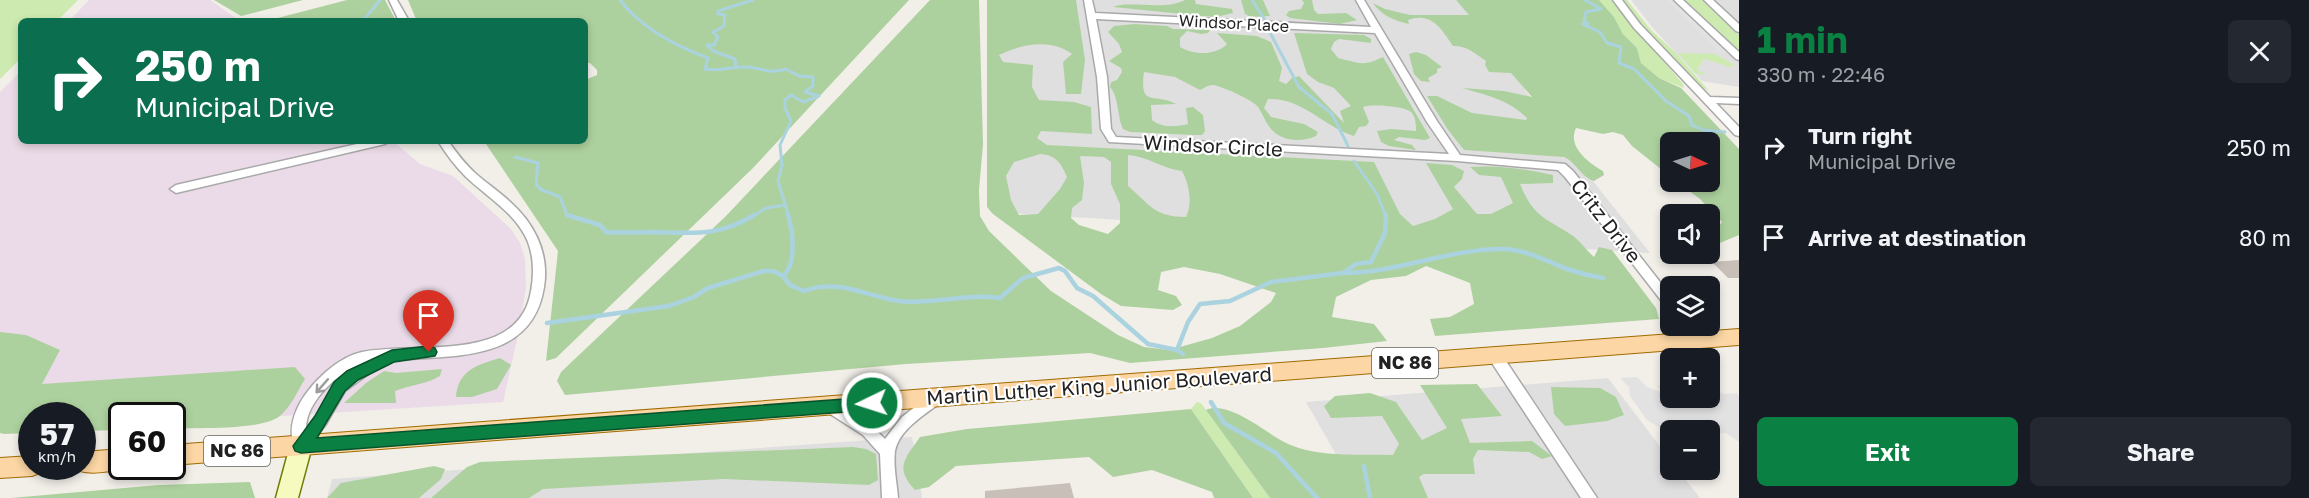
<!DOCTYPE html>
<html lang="en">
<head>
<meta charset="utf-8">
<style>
  :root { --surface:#171b24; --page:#242831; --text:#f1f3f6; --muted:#9ea1a6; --accent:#0b8043 }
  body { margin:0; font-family:"Golos Text",sans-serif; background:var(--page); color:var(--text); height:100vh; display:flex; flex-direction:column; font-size:22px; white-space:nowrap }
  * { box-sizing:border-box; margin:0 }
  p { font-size:20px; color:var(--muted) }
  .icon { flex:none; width:33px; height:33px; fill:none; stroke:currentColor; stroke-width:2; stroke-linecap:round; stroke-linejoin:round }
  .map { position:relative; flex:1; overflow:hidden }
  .panel { display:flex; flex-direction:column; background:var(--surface); width:570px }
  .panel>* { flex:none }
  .top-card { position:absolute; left:18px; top:18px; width:570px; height:126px; border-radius:9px; box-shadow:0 3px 9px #0003; background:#0b6e4f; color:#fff; overflow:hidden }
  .needle { width:39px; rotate:94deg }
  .buttons { position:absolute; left:1660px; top:132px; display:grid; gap:12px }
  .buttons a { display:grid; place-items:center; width:60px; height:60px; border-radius:9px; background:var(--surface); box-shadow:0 3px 9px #0003; font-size:30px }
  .speed { position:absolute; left:18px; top:402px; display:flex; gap:12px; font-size:30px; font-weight:700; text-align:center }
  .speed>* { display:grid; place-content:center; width:78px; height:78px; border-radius:50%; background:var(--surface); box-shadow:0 3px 9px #0003; line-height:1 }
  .speed small { font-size:15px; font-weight:400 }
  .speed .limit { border:3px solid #111; border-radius:9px; background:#fff; color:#111 }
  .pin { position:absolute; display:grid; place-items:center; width:51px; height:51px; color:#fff; margin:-62px -26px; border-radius:50% 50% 50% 0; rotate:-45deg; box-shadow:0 0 6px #0007 }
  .pin .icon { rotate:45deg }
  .me { position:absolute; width:66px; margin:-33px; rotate:266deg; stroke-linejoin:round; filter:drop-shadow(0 0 4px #0008) }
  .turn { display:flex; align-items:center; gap:21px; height:126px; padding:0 18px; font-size:27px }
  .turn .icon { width:78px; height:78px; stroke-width:2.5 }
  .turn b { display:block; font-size:42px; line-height:51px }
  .round { display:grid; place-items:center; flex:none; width:63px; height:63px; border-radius:9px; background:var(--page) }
  .summary { display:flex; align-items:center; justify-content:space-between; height:102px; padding:0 18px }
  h1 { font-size:36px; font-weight:700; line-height:45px; color:var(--accent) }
  .cta { display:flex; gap:12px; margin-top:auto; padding:12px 18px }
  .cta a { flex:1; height:69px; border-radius:9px; background:var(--accent); color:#fff; font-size:24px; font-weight:700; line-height:69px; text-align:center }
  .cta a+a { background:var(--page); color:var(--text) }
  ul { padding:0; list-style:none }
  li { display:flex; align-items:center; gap:18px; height:90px; padding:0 18px }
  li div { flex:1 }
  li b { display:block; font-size:22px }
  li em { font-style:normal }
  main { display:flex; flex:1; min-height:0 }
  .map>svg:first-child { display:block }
  .residential { fill:#e0dfdf }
  .industrial { fill:#ebdbe8 }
  .grass { fill:#cdebb0 }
  .forest { fill:#add19e; fill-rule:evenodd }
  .parking { fill:#e2e2e2 }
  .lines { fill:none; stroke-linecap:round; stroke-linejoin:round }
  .stream-far1 { stroke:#aad3df; stroke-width:3 }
  .stream { stroke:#aad3df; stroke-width:4.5 }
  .building { fill:#c7bfb8 }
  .street-casing { stroke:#a9a9a9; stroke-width:3 }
  .secondary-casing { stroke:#707d05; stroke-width:3 }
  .primary-casing { stroke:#a06b00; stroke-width:2 }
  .street { fill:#fff; fill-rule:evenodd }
  .secondary { fill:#f7fabf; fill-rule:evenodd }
  .primary { fill:#fcd6a4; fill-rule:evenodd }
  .oneway { stroke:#9c9c9c }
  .route { fill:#0b8043; stroke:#07532c; stroke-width:1.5 }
  .labels { text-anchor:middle; stroke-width:4.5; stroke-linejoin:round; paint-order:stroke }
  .far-street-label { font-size:16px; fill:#222; stroke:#fff }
  .shield { fill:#fff; stroke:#646464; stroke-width:1.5 }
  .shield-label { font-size:18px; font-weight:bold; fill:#222 }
  .street-label { font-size:20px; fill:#222; stroke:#fff }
</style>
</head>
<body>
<main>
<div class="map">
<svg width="1739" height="498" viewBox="0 0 1739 498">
  <rect width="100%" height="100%" fill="#f2efe9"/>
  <g class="residential">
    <path d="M 990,0 L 1460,0 L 1574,157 L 1650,253 L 990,212 Z"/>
    <path d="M 1631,0 L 1739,0 L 1739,87 L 1702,81 L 1652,27 Z"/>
    <path d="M 1608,378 L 1671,461 L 1671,470 L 1678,470 L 1700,498 L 1361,498 L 1306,402 Z"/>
    <path d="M 912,437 L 922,498 L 327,498 L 332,479 Z"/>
  </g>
  <g class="industrial">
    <path d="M 89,0 L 210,0 L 240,21 L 69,21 Z"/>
    <path d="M 21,71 L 21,141 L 393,141 L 420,164 L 453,176 L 511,229 L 520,243 L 525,259 L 526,287 L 519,331 L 503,402 L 173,423 L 172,416 L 32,416 L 0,432 L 0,92 Z"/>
  </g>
  <g class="grass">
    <path d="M 0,0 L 78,0 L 57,21 L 21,21 L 21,58 L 0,79 Z"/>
    <path d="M 1599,0 L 1611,0 L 1683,84 L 1684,88 L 1659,78 L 1641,63 L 1637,48 L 1623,34 L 1614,17 Z"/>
    <path d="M 1622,0 L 1627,0 L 1652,31 L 1675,52 L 1709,91 L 1700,86 L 1644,28 Z"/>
    <path d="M 1685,0 L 1702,0 L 1739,35 L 1739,52 Z"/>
    <path d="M 1678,53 L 1715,54 L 1735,65 L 1731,67 L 1704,59 L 1697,70 L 1708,75 L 1695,73 Z"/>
    <path d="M 1197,402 L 1201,403 L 1270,498 L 1253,498 L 1191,409 Z"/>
  </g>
  <g class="forest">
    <path d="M 214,0 L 303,0 L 241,16 Z"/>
    <path d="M 347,0 L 385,0 L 396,21 L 266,21 Z"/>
    <path d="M 408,0 L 909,0 L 753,168 L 556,358 L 546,361 L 558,251 L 484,141 L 585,141 L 585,80 L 597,75 L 597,70 L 590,63 L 585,63 L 585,21 L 422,21 L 416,19 Z"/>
    <path d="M 930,0 L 979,0 L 983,144 L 979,190 L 980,216 L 989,231 L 1051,291 L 1118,335 L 1144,347 L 1169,350 L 1212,338 L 1240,326 L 1271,302 L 1276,293 L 1220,274 L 1184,267 L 1161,272 L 1158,290 L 1176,296 L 1182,305 L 1173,310 L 1121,306 L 1101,294 L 993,214 L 987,207 L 987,0 L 1076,0 L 1085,60 L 1081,94 L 1066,94 L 1063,62 L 1072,54 C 1050,38 1022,44 999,55 L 1003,62 L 1033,65 L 1032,87 L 1039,100 L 1074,102 L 1091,107 L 1092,134 L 1041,131 L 1037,138 L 1047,145 L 1374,162 L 1400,214 L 1413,226 L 1435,219 L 1453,209 L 1426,163 L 1452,165 L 1464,171 L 1462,179 L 1454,187 L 1477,214 L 1491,214 L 1513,203 L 1501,177 L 1479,175 L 1470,167 C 1499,165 1525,169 1553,175 L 1553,183 L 1520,184 C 1534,217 1542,216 1570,234 C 1579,239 1586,250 1594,257 L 1599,247 L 1612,250 L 1656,308 L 1659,319 L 1435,336 L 1430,319 L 1450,317 L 1474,304 L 1470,283 L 1426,266 L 1406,276 L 1371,280 L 1336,297 L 1332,317 L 1374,324 L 1387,341 L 1323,348 L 1130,363 L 1090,353 L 906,364 L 565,395 L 557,381 L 561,372 L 725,217 ZM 1040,154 C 1056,155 1061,163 1067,177 L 1060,189 L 1038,214 L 1019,215 L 1011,200 L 1006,176 L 1014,162 ZM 1128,155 C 1148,156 1162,169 1182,171 C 1189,184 1193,203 1186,217 C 1155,217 1150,205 1128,186 ZM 1080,156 L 1104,157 L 1111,162 L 1111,184 L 1120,204 L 1120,223 L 1108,234 L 1079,225 L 1071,218 L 1072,208 L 1082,200 L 1084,183 Z"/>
    <path d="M 1185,0 L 1195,0 L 1196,4 L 1232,9 L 1233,13 L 1216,17 L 1202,16 L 1113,7 C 1128,0 1165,11 1185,0 Z"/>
    <path d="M 1241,0 L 1263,0 L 1270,16 L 1251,17 L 1245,14 Z"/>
    <path d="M 1302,0 L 1312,0 L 1314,10 L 1318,14 L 1346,13 L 1357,20 L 1340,24 L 1290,18 L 1286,15 L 1289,11 L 1301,9 L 1304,3 Z"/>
    <path d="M 1456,0 L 1599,0 L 1614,17 L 1623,34 L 1637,48 L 1641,63 L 1659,78 L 1681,88 L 1739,149 L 1739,235 L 1710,247 L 1710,227 L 1719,226 L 1722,222 L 1700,199 L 1677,182 L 1710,182 L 1710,142 L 1671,142 L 1671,177 L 1632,146 L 1623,135 L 1613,132 L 1603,134 L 1576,128 C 1567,147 1589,163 1603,171 L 1604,175 L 1594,181 C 1581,177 1576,162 1564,157 L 1464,150 L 1448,130 L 1427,96 L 1437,96 L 1472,113 L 1526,120 L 1527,118 C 1509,100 1486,95 1462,88 L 1504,91 L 1532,97 L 1511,73 L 1489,72 L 1485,65 L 1486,61 C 1476,54 1466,45 1453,46 C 1442,30 1432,11 1408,20 L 1409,24 C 1395,21 1381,15 1373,3 L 1385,9 L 1410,15 L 1469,15 Z"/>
    <path d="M 1134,24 L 1167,26 L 1173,29 L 1210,30 L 1208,33 L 1201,34 L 1187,31 L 1180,38 L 1180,47 C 1193,55 1216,56 1227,44 L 1217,33 L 1257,36 L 1271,42 L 1282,68 L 1279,81 L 1286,84 L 1292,78 L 1299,76 L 1344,123 L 1340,111 L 1351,106 L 1334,88 L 1318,82 L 1307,74 L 1294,33 L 1364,35 L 1371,39 L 1371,43 L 1339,39 L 1334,42 L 1331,49 L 1338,58 C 1359,63 1363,67 1383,57 L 1430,138 L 1425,140 L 1399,137 L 1394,140 L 1412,145 L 1416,150 L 1389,146 L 1381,142 L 1377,131 L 1391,129 L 1416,131 C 1416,125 1416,117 1411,112 C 1404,106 1372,104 1363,107 L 1369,122 L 1366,126 L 1359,127 L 1354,136 C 1322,126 1304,98 1268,99 L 1264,108 L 1271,117 L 1304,124 L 1318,132 L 1316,136 C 1302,142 1283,142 1272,130 C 1266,124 1263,114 1258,107 C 1253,100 1221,86 1213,85 C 1208,85 1204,88 1200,90 L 1175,77 L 1144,72 C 1139,109 1155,92 1176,104 L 1151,105 L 1152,120 C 1162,128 1176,127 1188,124 L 1186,108 L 1193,107 L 1203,115 L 1205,131 L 1202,135 L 1193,135 L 1130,132 L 1123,129 C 1117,116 1119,97 1110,87 L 1111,82 L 1117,80 L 1122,72 L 1121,68 L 1109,61 L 1122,52 L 1119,44 L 1108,32 L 1114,26 Z"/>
    <path d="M 1416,52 L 1426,55 L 1442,67 L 1437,69 L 1437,73 L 1428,78 L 1430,82 L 1421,81 L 1414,74 L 1409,54 Z"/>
    <path d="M 0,332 L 26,335 L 60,350 L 42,384 L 295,367 L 305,379 C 298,390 292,405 282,414 C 267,431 196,428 173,428 L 172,416 L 122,416 L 121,430 L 83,431 L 82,416 L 32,416 L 31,433 L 4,434 L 0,433 Z"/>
    <path d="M 500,358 L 511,365 L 497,389 L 472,397 L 456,397 C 458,370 477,365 500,358 Z"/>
    <path d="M 442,369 L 440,376 C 427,384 410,385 395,391 L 396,403 L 344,403 L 366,383 L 384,371 L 396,373 Z"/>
    <path d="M 1477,384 L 1502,416 L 1461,419 L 1470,443 L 1532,441 L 1552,456 L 1542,459 L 1529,452 L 1478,450 L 1473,459 L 1475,474 L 1424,474 L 1419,477 L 1428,498 L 1270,498 L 1206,410 C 1228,400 1265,432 1284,442 C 1316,458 1357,454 1393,455 L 1399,444 L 1382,416 L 1331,418 L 1324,406 L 1335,396 L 1370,393 L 1396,402 L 1422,440 L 1447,428 L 1420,385 Z"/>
    <path d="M 1551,387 L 1600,388 L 1616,397 L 1624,415 L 1607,421 L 1565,426 L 1554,414 Z"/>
    <path d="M 1191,409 L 1253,498 L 1214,498 L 1212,492 L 1152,470 L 1113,477 L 1089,457 L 956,466 L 929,487 L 915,490 C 894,467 905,459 920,437 L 967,429 Z"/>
    <path d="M 853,447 L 866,449 L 876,454 L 878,480 L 869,485 L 724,479 L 543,489 L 529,498 L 431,498 L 467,467 L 480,462 Z"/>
    <path d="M 434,466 L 445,469 L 441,479 L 419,498 L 327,498 L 341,483 Z"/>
    <path d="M 250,482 L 255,498 L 11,498 L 159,485 Z"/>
  </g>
  <g class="parking">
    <path d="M 1667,0 L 1674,0 L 1727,53 L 1719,52 Z"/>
    <path d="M 1637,377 L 1647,387 L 1663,393 L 1667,393 L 1657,386 L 1671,384 L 1671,398 L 1710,398 L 1710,386 L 1723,394 L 1737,393 L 1739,396 L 1739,442 L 1726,433 L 1710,434 L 1710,430 L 1671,430 L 1671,434 L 1665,434 L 1660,428 L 1647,420 L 1630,396 L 1629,387 L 1620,378 Z"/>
  </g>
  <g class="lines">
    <g class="stream-far1">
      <path d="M 620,0 C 641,28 676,46 708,58 L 705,69 C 720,72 734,66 748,67 C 765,69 769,74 786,69 L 799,76 L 813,77 L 813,86 L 805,92 L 819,96 L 803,102 L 791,95 L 785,100 L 785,108 L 791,121 L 780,145 L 782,165 L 778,181 L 789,217"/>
      <path d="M 1252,0 L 1265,20"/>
      <path d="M 1585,0 L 1601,9 L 1586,12 L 1584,20 L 1588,24 L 1582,24 L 1600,32 L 1607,43 L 1621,47 L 1619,63 L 1634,69 L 1666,101 L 1689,116 L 1692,125 L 1703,130 L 1725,132"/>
      <path d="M 363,21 L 380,0"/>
      <path d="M 1268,29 L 1299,87 L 1332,114 L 1348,146"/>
      <path d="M 736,67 L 735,59 L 713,51 L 707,45 L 714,45 L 718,37 L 713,32 L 724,26 L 725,15 L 718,14 L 718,11 L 753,0"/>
      <path d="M 515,157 L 538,163 L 536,184 L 540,189 L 560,197 L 567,215 L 572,217"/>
      <path d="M 1354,161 L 1377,194 L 1386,217"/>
      <path d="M 752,217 L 766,208 L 785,205"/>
    </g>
    <g class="stream">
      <path d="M 567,215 L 600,225 L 606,232 C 622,233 637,232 654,232 C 693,233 719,237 754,215"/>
      <path d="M 788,215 C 793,231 797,265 783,276 L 790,285 L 804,291 C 838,278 865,296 899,301 C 932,305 966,293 1000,298 L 1023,278 L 1059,268 L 1065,271 L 1077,288 L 1093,296 L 1148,344 L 1177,350 L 1183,354"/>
      <path d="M 1343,273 C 1397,273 1448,249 1502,249 C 1526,249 1546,261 1567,269 C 1579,273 1591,276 1603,278"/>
      <path d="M 547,323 L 669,306 L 694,297 L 708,288 L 764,271 L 773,271 L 783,276"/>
      <path d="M 1177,350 L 1188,322 L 1200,304 L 1230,301 L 1271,282 L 1343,273 L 1356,264 L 1371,262 L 1385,233 L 1386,215"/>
      <path d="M 1211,402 L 1224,423 L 1276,453 L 1317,498"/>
      <path d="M 1364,466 L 1370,498"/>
    </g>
  </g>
  <g class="building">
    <path d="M 1739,260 L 1739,278 L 1728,278 L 1712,262 Z"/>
    <path d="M 1070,483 L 1074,498 L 985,498 L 985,491 Z"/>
  </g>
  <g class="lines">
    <g class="street-casing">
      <g id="street">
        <path d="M 389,0 L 397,0 L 409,21 L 399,21 Z"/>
        <path d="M 1084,0 L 1092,0 L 1095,13 L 1371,27 L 1356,0 L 1364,0 L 1437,121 L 1460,155 L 1565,164 L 1573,171 L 1671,296 L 1671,310 L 1667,308 L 1565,177 L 1558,170 L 1457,161 L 1109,142 L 1101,129 L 1097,77 ZM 1096,19 L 1375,33 L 1427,122 L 1449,154 L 1116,137 L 1111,129 L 1107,77 Z"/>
        <path d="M 1613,0 L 1622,0 L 1640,24 L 1710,97 L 1739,98 L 1739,104 L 1716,103 L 1739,127 L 1739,136 L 1735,135 L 1634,28 Z"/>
        <path d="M 1674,0 L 1683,0 L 1739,52 L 1739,60 L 1736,59 Z"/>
        <path d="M 1704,0 L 1713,0 L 1739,24 L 1739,32 L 1736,31 Z"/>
        <path d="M 370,141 L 390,141 L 385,144 L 176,193 L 170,189 L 176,185 Z"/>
        <path d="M 438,141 L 448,141 C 456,152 464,163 475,173 C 492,188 512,200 526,219 C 541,239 548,263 544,287 C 532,364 451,355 391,360 L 390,363 L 371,372 L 345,391 L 326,424 L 306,450 L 301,452 L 296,450 C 288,434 292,418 300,403 C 312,382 338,357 362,352 C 415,341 519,365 531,291 C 534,275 534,258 528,242 C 516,213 487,197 466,177 C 455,166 446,154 438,141 ZM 366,362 L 335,383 L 316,416 L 306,429 C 306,400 340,371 366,362 Z"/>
        <path d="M 1680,326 L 1693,326 L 1705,340 L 1703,344 L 1693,344 Z"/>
        <path d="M 1495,351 L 1500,352 L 1597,498 L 1581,498 L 1490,360 L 1488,356 L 1490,352 Z"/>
        <path d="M 935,393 L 940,395 L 942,399 L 940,403 C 924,415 899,430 895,451 C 893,466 897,483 898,498 L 882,498 L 880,454 L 863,435 L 824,410 L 822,406 L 824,402 L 829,400 L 834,402 L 873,427 L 885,439 L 902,417 L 930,395 Z"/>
      </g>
    </g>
    <g class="secondary-casing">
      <path id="secondary" d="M 301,437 L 309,439 L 312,446 L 298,498 L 276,498 L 290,446 L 293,439 Z"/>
    </g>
    <g class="primary-casing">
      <g id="primary">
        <path d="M 1739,329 L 1739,345 L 172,465 L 172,445 Z"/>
        <path d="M 122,449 L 122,466 L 130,466 C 116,471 82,478 72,466 L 82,466 L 82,452 Z"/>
        <path d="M 32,456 L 32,466 L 44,466 L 40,473 L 32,476 L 0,478 L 0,458 Z"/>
      </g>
    </g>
    <use href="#street" class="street"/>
    <use href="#secondary" class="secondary"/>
    <use href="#primary" class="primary"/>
  </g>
  <defs><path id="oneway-shaft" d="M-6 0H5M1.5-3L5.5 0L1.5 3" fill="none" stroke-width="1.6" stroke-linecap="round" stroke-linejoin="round" transform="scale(1.5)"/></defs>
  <use class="oneway" href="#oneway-shaft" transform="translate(322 386) rotate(131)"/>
  <path class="route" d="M 429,346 L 435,348 L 437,352 L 435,356 L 394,362 L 358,380 L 345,391 L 317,438 L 872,397 L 877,399 L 879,403 L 877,408 L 872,410 L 301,453 L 295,451 L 293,446 L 315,416 L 334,382 L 347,371 L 392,350 Z"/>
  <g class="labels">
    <g class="far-street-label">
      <text transform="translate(1234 23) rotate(3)" y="6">Windsor Place</text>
    </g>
    <g class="shield">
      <rect x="1372" y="348" width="66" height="30" rx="4.5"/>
      <rect x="204" y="436" width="66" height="30" rx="4.5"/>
    </g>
    <g class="shield-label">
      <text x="1405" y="369">NC 86</text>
      <text x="237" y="457">NC 86</text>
    </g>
    <g class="street-label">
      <text transform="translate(1213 146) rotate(3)" y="7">Windsor Circle</text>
      <text transform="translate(1606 221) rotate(52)" y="7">Critz Drive</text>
      <text transform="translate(1099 386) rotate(-4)" y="7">Martin Luther King Junior Boulevard</text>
    </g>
  </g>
</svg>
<div class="buttons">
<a><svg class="needle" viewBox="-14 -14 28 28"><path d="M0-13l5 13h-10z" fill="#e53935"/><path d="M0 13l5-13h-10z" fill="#9ea1a6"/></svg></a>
<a><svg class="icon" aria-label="sound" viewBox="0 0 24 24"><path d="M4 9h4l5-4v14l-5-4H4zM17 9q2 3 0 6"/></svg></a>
<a><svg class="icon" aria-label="layers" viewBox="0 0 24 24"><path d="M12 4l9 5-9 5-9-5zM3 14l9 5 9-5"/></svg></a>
<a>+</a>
<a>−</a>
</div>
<div class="speed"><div>57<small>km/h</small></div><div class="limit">60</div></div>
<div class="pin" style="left:429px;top:352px;background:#d93025"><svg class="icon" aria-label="arrive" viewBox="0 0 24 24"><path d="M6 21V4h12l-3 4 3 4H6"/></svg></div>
<svg class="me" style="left:872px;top:403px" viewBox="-20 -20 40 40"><circle r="17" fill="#0b8043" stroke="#fff" stroke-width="3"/><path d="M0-11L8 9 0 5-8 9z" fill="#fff"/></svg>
<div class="top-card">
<div class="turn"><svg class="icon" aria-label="right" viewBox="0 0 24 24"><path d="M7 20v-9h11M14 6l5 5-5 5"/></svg><div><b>250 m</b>Municipal Drive</div></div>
</div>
</div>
<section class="panel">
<div class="summary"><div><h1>1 min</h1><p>330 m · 22:46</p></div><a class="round"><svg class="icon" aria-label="close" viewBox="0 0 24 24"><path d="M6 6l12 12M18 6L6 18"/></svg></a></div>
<ul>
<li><svg class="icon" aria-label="right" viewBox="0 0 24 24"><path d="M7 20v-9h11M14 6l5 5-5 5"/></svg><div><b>Turn right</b><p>Municipal Drive</p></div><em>250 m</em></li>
<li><svg class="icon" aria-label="arrive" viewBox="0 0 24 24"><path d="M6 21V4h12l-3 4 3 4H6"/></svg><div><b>Arrive at destination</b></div><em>80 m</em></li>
</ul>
<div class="cta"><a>Exit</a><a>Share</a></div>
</section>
</main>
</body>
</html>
